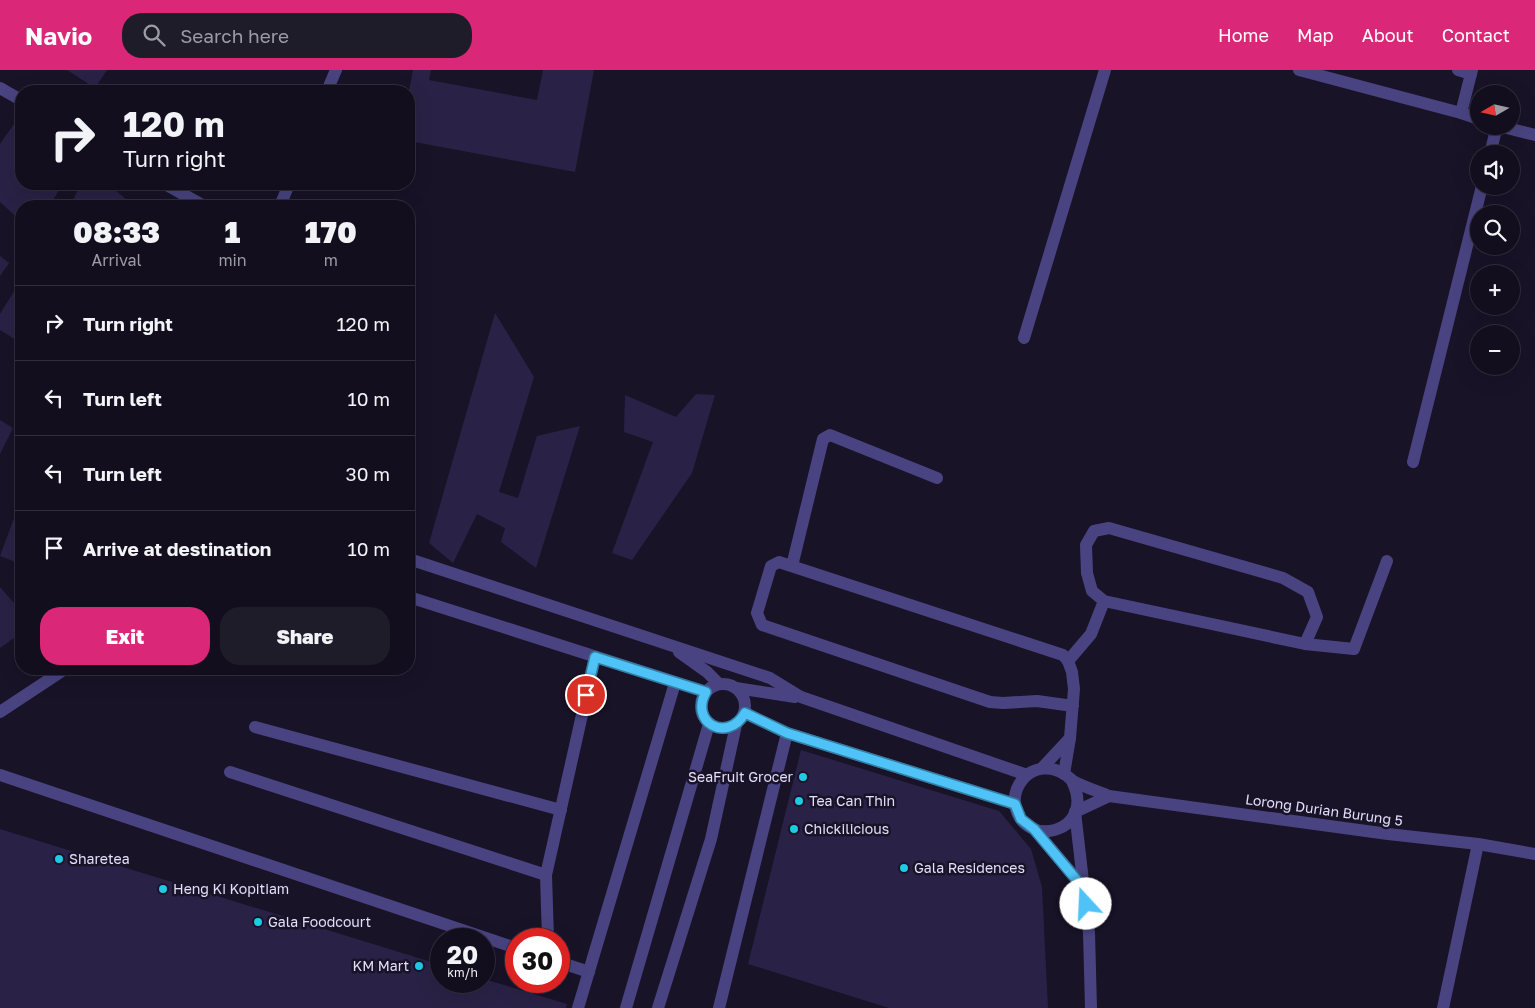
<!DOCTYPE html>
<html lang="en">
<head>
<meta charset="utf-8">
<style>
  :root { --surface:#120e1d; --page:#1f1c2a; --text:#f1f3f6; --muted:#9c9ca4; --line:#312e3b; --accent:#db2777 }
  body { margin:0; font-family:"Golos Text",sans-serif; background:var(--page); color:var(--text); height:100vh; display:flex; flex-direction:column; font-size:19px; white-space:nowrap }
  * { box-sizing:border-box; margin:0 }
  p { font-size:16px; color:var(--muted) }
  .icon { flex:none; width:28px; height:28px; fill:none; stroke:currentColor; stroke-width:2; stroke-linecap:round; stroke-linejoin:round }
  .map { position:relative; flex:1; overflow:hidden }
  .side { position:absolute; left:15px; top:130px; width:400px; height:475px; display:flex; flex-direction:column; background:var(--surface); border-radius:20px; box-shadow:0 5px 20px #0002,0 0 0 1px var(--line) }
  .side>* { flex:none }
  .guide { position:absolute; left:15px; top:15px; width:400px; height:105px; border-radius:20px; box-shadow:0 5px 20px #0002,0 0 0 1px var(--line); background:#120e1d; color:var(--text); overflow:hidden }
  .needle { width:32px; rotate:261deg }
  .buttons { position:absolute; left:1470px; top:15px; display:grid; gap:10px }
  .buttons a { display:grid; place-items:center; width:50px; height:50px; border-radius:50%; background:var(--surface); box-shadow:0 5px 20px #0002,0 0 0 1px var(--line); font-size:25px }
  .speed { position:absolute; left:430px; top:858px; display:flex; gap:10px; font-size:25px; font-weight:700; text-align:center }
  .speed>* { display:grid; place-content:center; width:65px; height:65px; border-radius:50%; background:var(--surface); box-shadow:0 5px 20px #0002,0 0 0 1px var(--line); line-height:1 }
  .speed small { font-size:12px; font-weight:400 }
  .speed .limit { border:8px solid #d22; background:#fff; color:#111 }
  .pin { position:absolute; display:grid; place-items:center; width:42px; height:42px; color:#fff; margin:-21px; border:2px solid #fff; border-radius:50%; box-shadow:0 1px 5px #0007 }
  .me { position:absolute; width:55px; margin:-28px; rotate:340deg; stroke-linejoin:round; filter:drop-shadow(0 0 4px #0008) }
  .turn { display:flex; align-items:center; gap:18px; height:105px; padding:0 25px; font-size:22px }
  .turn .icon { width:65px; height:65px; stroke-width:2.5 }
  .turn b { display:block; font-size:35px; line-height:42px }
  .eta { display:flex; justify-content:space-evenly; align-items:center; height:85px; text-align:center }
  .eta b { font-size:30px; font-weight:800; line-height:35px }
  .action { display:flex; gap:10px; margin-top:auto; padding:10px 25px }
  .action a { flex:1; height:58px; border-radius:20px; background:var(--accent); color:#fff; font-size:20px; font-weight:800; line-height:58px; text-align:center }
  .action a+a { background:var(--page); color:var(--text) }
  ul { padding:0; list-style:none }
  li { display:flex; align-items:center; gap:15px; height:75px; padding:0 25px; border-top:1px solid var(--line) }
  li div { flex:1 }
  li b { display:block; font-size:19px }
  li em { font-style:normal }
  header { display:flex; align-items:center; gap:30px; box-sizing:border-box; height:70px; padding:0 25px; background:var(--accent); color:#fff }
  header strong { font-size:24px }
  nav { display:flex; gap:28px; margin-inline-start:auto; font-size:18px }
  .search { width:350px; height:45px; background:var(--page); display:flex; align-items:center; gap:12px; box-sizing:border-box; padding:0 18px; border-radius:20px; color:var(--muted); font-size:19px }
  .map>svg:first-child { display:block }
  .building { fill:#2a2246 }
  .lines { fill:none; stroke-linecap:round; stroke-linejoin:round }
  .service { stroke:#494481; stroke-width:12 }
  .minor { stroke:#494481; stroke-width:12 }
  .route-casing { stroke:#337fa1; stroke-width:12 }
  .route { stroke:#4fc3f7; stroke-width:9 }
  .poi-dot { fill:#20c9e4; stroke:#181327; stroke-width:2 }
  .labels { text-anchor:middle; stroke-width:5; stroke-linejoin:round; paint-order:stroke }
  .poi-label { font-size:14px; fill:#e2defb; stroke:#181327; text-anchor:start }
  .street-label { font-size:14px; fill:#e2defb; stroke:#181327 }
</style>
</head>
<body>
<header>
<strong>Navio</strong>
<div class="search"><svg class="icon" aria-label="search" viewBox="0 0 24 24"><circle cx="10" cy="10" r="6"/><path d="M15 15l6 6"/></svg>Search here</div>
<nav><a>Home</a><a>Map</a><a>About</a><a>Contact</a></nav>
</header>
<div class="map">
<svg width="1535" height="938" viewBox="0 0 1535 938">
  <rect width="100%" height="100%" fill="#181327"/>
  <g class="building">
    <path d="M 67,0 L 107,0 L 95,18 Z"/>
    <path d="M 413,0 L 431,0 L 429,10 L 537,30 L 543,0 L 594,0 L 575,102 L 409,71 L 409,21 Z"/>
    <path d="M 14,54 L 21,58 L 21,114 L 62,114 L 50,136 L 21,136 L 21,151 L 0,132 L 0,74 Z"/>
    <path d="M 80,114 L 108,114 L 134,136 L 71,136 Z"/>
    <path d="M 0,186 L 9,193 L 0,206 Z"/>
    <path d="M 21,210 L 21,273 L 0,260 L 0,244 Z"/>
    <path d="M 495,243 L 534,307 L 499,422 L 518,428 L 537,366 L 580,356 L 536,498 L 501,472 L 505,458 L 477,444 L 453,493 L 429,473 Z"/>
    <path d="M 696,324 L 715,325 L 692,403 L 632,490 L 612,483 L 653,372 L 624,362 L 625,325 L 676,347 Z"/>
    <path d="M 0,350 L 13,358 L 0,384 Z"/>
    <path d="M 21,429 L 21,494 L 0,486 Z"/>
    <path d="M 0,517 L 21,541 L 21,563 L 0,578 Z"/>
    <path d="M 801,680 L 999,741 L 1031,779 L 1042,817 L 1048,938 L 889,938 L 748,894 Z"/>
    <path d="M 0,759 L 441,895 L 441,911 L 484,911 L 484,909 L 567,934 L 566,938 L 0,938 Z"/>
  </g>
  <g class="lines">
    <g class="service">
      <path d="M 1024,268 L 1105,0"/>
      <path d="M 792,496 L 823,369 L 830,365 L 937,408"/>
      <path d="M 1305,574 L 1317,547 L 1308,522 L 1283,508 L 1109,458 L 1094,461 L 1086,475 L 1087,503 L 1092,521 L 1104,531 L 1305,574 L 1354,579 L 1387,491"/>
      <path d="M 1068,591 L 1091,564 L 1104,531"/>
      <path d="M 255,657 L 561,740"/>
      <path d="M 1042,698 L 1070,668"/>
      <path d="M 230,702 L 546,805"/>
      <path d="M 1064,704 L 1070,668 L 1074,619 L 1072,602 L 1068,591 L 1063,585 L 779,492 L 771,496 L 757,543 L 762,555 L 990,632 L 1003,633 L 1037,631 L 1073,636"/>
      <path d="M 0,705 L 516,878"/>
      <path d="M 548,869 L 546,805 L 595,587"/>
      <path d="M 559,892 L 589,902"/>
      <path d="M 578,938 L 675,613"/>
    </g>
    <g class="minor">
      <path d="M 1299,0 L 1461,43 L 1479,49"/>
      <path d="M 1458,0 L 1471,4"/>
      <path d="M 0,18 L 21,30"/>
      <path d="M 327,21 L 336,0"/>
      <path d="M 1461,43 L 1472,0"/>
      <path d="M 1499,56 L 1535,65"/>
      <path d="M 1490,84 L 1497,56"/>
      <path d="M 165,114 L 204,136"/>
      <path d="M 280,136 L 289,114"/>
      <path d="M 1413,392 L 1482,116"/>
      <path d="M 409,489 L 770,608 L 801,627 L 1027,705"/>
      <path d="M 409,527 L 706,622"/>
      <path d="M 679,582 L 707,602 L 719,614"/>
      <circle cx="723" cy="636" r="22"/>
      <path d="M 736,618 L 795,627"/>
      <path d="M 0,642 L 62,601 L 61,599"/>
      <path d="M 745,643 L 787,663 L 1015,734"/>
      <path d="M 1072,711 C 1098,763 1022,781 1015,734 C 1014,725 1017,716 1023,709 C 1033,697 1051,695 1064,704 C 1068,706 1070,709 1073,711 C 1084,717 1097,721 1109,726 L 1388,764 L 1478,774 L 1535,784"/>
      <path d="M 1034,759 L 1085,819"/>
      <path d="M 626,938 L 709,654"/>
      <path d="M 658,938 L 711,769 L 736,655"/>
      <path d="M 719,938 L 787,663"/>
      <path d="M 1091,938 L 1089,863 L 1075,742 L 1109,726"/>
      <path d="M 1443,938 L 1478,774"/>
    </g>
  </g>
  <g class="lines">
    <g class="route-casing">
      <path id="route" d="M 586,625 L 595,587 L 706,622 C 689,652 727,674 745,643 L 787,663 L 1015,734 L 1021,749 L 1034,759 L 1085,820 L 1086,834"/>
    </g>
    <use href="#route" class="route"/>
  </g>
  <g class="poi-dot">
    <circle cx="803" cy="707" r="5"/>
    <circle cx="799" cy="731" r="5"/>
    <circle cx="794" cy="759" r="5"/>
    <circle cx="59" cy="789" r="5"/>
    <circle cx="904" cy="798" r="5"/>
    <circle cx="163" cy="819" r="5"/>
    <circle cx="258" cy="852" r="5"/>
    <circle cx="419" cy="896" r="5"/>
  </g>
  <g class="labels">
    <g class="poi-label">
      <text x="793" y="712" text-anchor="end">SeaFruit Grocer</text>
      <text x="809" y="736">Tea Can Thin</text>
      <text x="804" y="764">Chickilicious</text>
      <text x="69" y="794">Sharetea</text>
      <text x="914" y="803">Gala Residences</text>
      <text x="173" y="824">Heng Ki Kopitiam</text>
      <text x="268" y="857">Gala Foodcourt</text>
      <text x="409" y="901" text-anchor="end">KM Mart</text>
    </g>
    <g class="street-label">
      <text transform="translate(1324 740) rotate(8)" y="5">Lorong Durian Burung 5</text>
    </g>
  </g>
</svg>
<div class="buttons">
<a><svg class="needle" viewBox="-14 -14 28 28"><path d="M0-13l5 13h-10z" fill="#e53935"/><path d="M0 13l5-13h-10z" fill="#9c9ca4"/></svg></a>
<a><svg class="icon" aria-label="sound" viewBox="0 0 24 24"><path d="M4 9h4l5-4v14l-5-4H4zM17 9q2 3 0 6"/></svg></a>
<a><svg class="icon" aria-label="search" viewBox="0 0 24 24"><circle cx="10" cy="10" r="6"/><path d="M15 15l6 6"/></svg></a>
<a>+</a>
<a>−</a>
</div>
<div class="speed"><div>20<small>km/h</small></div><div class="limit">30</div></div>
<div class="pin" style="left:586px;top:625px;background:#d93025"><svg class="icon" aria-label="arrive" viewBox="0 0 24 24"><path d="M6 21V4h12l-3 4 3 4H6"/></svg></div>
<svg class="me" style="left:1086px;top:834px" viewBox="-20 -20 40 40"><circle r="19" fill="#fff"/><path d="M0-13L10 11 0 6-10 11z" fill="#4fc3f7"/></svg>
<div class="guide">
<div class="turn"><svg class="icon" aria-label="right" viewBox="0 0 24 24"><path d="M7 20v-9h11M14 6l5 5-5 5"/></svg><div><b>120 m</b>Turn right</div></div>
</div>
<section class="side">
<div class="eta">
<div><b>08:33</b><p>Arrival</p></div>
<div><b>1</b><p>min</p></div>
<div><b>170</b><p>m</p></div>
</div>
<ul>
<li><svg class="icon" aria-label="right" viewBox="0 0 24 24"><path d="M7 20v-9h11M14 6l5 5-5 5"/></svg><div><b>Turn right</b></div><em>120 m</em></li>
<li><svg class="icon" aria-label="left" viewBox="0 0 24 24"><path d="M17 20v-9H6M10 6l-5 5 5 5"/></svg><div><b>Turn left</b></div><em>10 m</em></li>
<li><svg class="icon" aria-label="left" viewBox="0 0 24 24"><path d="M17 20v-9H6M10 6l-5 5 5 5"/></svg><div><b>Turn left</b></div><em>30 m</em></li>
<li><svg class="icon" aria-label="arrive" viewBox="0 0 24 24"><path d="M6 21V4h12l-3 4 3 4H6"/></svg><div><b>Arrive at destination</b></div><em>10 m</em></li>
</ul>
<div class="action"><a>Exit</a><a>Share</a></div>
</section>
</div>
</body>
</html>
